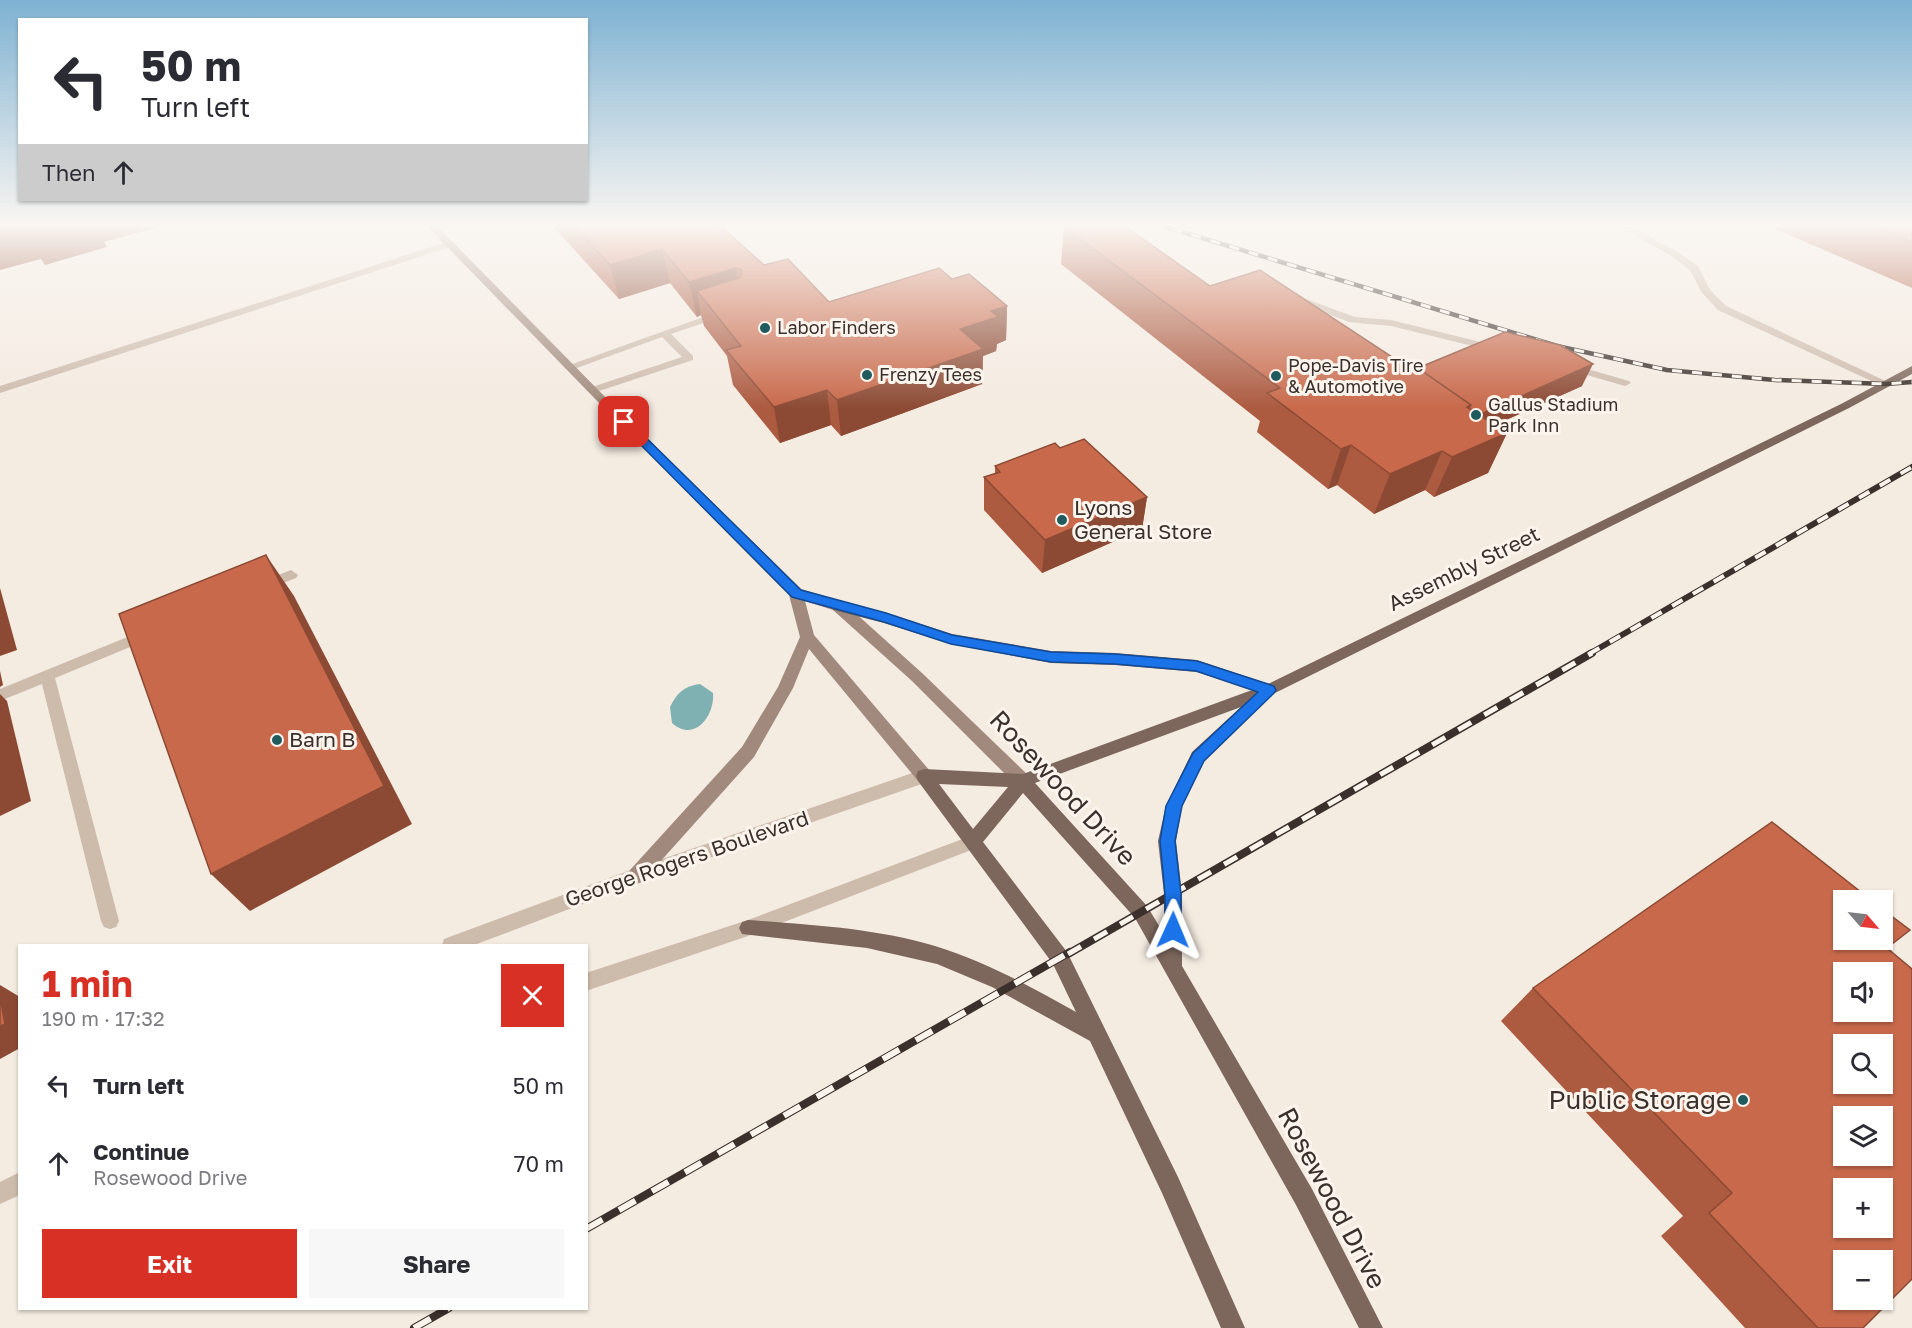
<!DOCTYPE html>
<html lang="en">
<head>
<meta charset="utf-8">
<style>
  :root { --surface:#fff; --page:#f7f7f7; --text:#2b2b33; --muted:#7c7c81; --accent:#d93025 }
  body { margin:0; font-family:"Golos Text",sans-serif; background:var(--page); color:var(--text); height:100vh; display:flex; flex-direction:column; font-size:22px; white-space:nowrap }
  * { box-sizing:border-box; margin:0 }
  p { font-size:20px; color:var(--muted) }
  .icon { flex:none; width:33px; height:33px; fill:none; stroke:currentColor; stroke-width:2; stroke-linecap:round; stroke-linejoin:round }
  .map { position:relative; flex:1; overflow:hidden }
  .details { position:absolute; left:18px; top:944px; width:570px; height:366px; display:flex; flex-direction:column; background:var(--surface); border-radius:0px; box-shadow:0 2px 4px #0004 }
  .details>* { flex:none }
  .banner { position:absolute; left:18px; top:18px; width:570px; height:183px; border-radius:0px; box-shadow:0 2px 4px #0004; background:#fff; color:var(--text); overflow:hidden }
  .needle { width:39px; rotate:118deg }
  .tools { position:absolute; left:1833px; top:890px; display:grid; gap:12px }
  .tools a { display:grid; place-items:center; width:60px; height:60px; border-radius:0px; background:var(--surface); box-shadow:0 2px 4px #0004; font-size:30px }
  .pin { position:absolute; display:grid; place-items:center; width:51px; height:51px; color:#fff; margin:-26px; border-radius:12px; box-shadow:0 3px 9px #0006 }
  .me { position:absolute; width:66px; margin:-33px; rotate:1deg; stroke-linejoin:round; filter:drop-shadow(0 0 4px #0008) }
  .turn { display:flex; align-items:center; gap:21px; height:126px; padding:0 24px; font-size:27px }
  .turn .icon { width:78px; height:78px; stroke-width:2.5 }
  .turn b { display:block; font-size:42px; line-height:51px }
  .then { display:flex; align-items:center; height:57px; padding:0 24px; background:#0003; gap:12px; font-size:22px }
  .round { display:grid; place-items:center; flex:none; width:63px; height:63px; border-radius:0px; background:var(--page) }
  .overview { display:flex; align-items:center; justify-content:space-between; height:102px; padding:0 24px }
  h1 { font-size:36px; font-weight:700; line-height:45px; color:var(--accent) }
  .action { display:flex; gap:12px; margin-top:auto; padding:12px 24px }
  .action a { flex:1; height:69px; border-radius:0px; background:var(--accent); color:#fff; font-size:24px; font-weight:700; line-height:69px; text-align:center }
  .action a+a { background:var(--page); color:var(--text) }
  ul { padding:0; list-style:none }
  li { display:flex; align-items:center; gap:18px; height:78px; padding:0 24px }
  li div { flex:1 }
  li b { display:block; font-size:22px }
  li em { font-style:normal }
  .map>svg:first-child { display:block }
  .water { fill:#7fb0b2 }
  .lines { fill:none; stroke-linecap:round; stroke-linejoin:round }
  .service { fill:#cdbbac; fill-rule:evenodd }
  .minor { fill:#cdbbac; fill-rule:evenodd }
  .secondary { fill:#a18a7d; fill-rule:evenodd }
  .primary { fill:#7d675c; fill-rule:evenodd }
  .rail-far3-casing { stroke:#3b302b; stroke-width:4.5 }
  .rail-far2-casing { stroke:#3b302b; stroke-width:6 }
  .rail-far1-casing { stroke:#3b302b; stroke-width:8 }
  .rail-casing { stroke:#3b302b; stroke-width:8 }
  .rail-far3 { stroke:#fbf5ee; stroke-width:3; stroke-dasharray:10; stroke-linecap:butt }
  .rail-far2 { stroke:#fbf5ee; stroke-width:4; stroke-dasharray:12; stroke-linecap:butt }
  .rail-far1 { stroke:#fbf5ee; stroke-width:5; stroke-dasharray:15; stroke-linecap:butt }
  .rail { stroke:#fbf5ee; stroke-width:6; stroke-dasharray:19; stroke-linecap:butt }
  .wall { fill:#ac5a40 }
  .shaded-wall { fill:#8c4a34 }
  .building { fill:#c8694b; stroke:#8c4a34; stroke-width:1.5; fill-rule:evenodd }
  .route { fill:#1a73e8; stroke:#114b97; stroke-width:1.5 }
  .poi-dot { fill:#1f5a5e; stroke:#fbf5ee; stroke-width:2 }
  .labels { text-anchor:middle; stroke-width:6; stroke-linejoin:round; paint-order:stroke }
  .far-poi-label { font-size:18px; fill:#3b302b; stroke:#fbf5ee; text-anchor:start }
  .poi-label { font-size:21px; fill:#3b302b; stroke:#fbf5ee; text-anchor:start }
  .street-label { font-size:21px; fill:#3b302b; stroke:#fbf5ee }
  .near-street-label { font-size:26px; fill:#3b302b; stroke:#fbf5ee }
  .near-poi-label { font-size:26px; fill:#3b302b; stroke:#fbf5ee; text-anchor:end }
</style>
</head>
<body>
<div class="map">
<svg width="1912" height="1328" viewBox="0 0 1912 1328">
  <rect width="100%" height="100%" fill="#f4ebe1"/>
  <path class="water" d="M 700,684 L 713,693 C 715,716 694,743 672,723 L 670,707 C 677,693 684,686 700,684 Z"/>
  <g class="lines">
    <g class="service">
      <path d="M 1612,223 L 1624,223 L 1676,251 L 1698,266 L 1710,290 L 1726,306 L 1892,384 L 1890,386 L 1882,386 L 1718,310 L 1702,293 L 1690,270 L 1670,255 Z"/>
      <path d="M 450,241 L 455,244 L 453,246 L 0,393 L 0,386 Z"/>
      <path d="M 1295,295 L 1355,317 L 1391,320 L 1501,347 L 1503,349 L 1497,352 L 1391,326 L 1349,322 L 1291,300 L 1291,296 Z"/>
      <path d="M 720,311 L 724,312 L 724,316 L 671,334 L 693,356 L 693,360 L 593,393 L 589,392 L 589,388 L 682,357 L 662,337 L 574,369 L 566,369 L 564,367 Z"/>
      <path d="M 1570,364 L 1629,381 L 1631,383 L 1625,386 L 1566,369 L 1564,367 Z"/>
      <path d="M 291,570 L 298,575 L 296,578 L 263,591 L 256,586 L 258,583 Z"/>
      <path d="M 147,629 L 154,634 L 152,638 L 55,678 L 119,921 L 116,927 L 110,929 L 104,927 L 101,921 L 42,684 L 0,701 L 0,689 Z"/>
    </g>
    <g class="minor">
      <path d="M 924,769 L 930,771 L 932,776 L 930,781 L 638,883 L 474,945 L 442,945 L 444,939 L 636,868 Z"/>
      <path d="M 973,835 L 979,837 L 982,842 L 979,847 L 748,936 L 586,991 L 586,973 L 748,920 Z"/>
      <path d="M 20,1172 L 20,1195 L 0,1204 L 0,1182 Z"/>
    </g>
    <path class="secondary" d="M 424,223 L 434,223 L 611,403 L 801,589 L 843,602 L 922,673 L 1029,776 L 1031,781 L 1029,786 L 1023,788 L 1017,786 L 912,681 L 833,610 L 805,601 L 814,635 L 930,771 L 932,776 L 930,781 L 924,783 L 918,781 L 809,649 L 793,688 L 754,757 L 642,882 L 636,884 L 630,882 L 627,876 L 630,870 L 742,747 L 778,687 L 800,637 L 789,595 L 603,407 Z"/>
    <path class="primary" d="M 1912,366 L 1912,374 L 1849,408 L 1271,695 L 1204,761 L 1182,806 L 1176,841 L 1182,894 L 1182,966 L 1312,1189 L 1383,1328 L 1359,1328 L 1296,1205 L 1135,918 L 1023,793 L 983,842 L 1067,952 L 1178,1177 L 1245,1328 L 1221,1328 L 1162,1193 L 1090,1041 L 992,987 L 937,964 L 867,948 L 742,934 L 739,928 L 742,922 L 748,920 C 811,925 874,928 935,946 C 985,961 1031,987 1076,1012 L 1053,964 L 918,781 L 916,776 L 918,771 L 924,769 L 1023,774 L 1252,690 L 1197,672 L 1115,665 L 1051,663 L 951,644 L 884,623 L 833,610 L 831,606 L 833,602 L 838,601 L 886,613 L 952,634 L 1051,651 L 1115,653 L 1197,660 L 1268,684 L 1841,404 ZM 1241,707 L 1192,752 L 1166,806 L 1158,841 L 1164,894 L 1164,934 L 1147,906 L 1035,783 ZM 939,784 L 1008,787 L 973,829 Z"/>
    <g class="rail-far3-casing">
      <path id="rail-far3" d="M 1153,223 L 1557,346 L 1667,370 L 1775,380 L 1886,384 L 1912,382"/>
    </g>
    <g class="rail-far2-casing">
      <path id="rail-far2" d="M 1589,654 L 1912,467"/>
    </g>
    <g class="rail-far1-casing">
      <path id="rail-far1" d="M 1068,954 L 1592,653"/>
    </g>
    <g class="rail-casing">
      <g id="rail">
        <path d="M 586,1229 L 1070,952"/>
        <path d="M 414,1328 L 449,1308"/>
      </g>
    </g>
    <use href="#rail-far3" class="rail-far3"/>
    <use href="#rail-far2" class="rail-far2"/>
    <use href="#rail-far1" class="rail-far1"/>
    <use href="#rail" class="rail"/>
  </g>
  <g class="wall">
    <path d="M 550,223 L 717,223 L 764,265 L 829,302 L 952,279 L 1007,306 L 1006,340 L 997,344 L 996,351 L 983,356 L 982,384 L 841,436 L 831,425 L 780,443 L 733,385 L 727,356 L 704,326 L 701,315 L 697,317 L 670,283 L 619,299 Z"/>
    <path d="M 1762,223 L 1912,223 L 1912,288 Z"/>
    <path d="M 1064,227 L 1398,361 L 1418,368 L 1582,386 L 1495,425 L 1507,433 L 1488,473 L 1434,497 L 1425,490 L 1374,514 L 1337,485 L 1328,489 L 1257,432 L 1260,421 L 1061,264 Z"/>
    <path d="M 1060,448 L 1147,497 L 1142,529 L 1042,573 L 984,510 L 984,477 L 995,474 L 995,466 Z"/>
    <path d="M 1887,948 L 1863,1328 L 1745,1328 L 1661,1236 L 1683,1216 L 1501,1021 L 1533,988 Z"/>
  </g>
  <g class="shaded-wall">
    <path d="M 8,223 L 173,223 L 104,242 L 107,247 L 45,265 L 41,259 L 0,270 L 0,225 Z"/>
    <path d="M 662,249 L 670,283 L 619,299 L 610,265 Z"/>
    <path d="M 736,268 L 741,302 L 697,291 L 701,315 L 697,317 L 689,282 Z"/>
    <path d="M 1007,306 L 1006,340 L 997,344 L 996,351 L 983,356 L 982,384 L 841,436 L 837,400 L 991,311 Z"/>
    <path d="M 1593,364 L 1582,386 L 1468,437 L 1478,416 Z"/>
    <path d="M 827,390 L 831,425 L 780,443 L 774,407 Z"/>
    <path d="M 1507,433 L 1488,473 L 1434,497 L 1452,457 Z"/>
    <path d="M 1351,445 L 1337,485 L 1328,489 L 1341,449 Z"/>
    <path d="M 1442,451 L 1425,490 L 1374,514 L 1390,474 Z"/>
    <path d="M 1147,497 L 1142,529 L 1042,573 L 1045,540 Z"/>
    <path d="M 266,555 L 294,596 L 412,824 L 250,911 L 211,874 Z"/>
    <path d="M 0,588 L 17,650 L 0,656 Z"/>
    <path d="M 0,671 L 3,685 L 0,687 Z"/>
    <path d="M 0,694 L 7,701 L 31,801 L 0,816 Z"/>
    <path d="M 0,985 L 20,997 L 20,1048 L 0,1059 Z"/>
  </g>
  <g class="building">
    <path d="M 17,223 L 33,223 L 18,227 Z"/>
    <path d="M 571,223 L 717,223 L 764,265 L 788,259 L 829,302 L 939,268 L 952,279 L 969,274 L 1007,306 L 991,311 L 998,317 L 960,329 L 983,349 L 837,400 L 827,390 L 774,407 L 726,350 L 741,346 L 697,291 L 741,277 L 742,270 L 736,268 L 689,282 L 662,249 L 610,265 Z"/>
    <path d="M 1078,223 L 1120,223 L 1210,286 L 1260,270 L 1398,361 L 1405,359 L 1471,405 L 1467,407 L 1507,433 L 1452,457 L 1442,451 L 1390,474 L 1351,445 L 1341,449 L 1267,393 L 1280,388 L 1064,227 Z"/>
    <path d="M 1868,223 L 1912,223 L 1912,241 Z"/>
    <path d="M 1505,332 L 1560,345 L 1593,364 L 1479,415 L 1469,408 L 1471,405 L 1418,368 Z"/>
    <path d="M 1084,439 L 1147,497 L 1045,540 L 984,477 L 1000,472 L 995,466 L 1055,443 L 1060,448 Z"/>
    <path d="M 266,555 L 384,786 L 211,874 L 119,614 Z"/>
    <path d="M 1772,822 L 1871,900 L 1844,900 L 1844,939 L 1882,939 L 1882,909 L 1910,930 L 1887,948 L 1912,969 L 1912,1279 L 1863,1328 L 1818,1328 L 1709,1213 L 1732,1193 L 1533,988 ZM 1844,972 L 1882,972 L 1882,1011 L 1844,1011 ZM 1844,1044 L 1882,1044 L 1882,1083 L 1844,1083 ZM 1844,1116 L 1882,1116 L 1882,1155 L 1844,1155 ZM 1844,1188 L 1882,1188 L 1882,1227 L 1844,1227 ZM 1844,1260 L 1882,1260 L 1882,1299 L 1844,1299 Z"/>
    <path d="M 0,997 L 5,1024 L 0,1026 Z"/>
  </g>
  <linearGradient id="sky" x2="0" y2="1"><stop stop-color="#7eb2d2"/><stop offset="0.55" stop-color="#faf6f2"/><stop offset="1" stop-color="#faf6f2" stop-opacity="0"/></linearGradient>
  <rect width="1912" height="409" fill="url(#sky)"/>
  <path class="route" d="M 624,419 L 628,420 L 801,590 L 886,613 L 952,635 L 1051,652 L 1115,654 L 1197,661 L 1274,686 L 1276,690 L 1274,693 L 1204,761 L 1182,806 L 1175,841 L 1181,894 L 1181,930 L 1179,936 L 1173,938 L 1167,936 L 1165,930 L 1165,894 L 1160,841 L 1166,806 L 1193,753 L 1258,692 L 1196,671 L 1115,664 L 1051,662 L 951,644 L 884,622 L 792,597 L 620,424 L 620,420 Z"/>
  <g class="poi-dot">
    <circle cx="765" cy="328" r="6"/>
    <circle cx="867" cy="375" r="6"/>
    <circle cx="1276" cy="376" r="6"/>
    <circle cx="1476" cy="415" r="6"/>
    <circle cx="1062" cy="520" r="6"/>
    <circle cx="277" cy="740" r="6"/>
    <circle cx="1743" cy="1100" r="6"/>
  </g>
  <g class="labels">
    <g class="far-poi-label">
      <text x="777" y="334">Labor Finders</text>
      <text x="1288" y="372">Pope-Davis Tire<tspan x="1288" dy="21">&amp; Automotive</tspan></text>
      <text x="879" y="381">Frenzy Tees</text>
      <text x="1488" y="411">Gallus Stadium<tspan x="1488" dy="21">Park Inn</tspan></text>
    </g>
    <g class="poi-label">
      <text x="1074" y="515">Lyons<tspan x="1074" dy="24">General Store</tspan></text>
      <text x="289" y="747">Barn B</text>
    </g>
    <g class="street-label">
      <text transform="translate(1464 569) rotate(-26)" y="7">Assembly Street</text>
      <text transform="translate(687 859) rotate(-19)" y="7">George Rogers Boulevard</text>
    </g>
    <g class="near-street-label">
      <text transform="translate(1063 788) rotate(47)" y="9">Rosewood Drive</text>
      <text transform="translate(1332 1198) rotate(62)" y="9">Rosewood Drive</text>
    </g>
    <g class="near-poi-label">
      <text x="1731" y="1109">Public Storage</text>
    </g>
  </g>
</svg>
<div class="tools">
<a><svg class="needle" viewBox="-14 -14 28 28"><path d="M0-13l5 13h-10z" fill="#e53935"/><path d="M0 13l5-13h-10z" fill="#7c7c81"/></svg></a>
<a><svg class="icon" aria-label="sound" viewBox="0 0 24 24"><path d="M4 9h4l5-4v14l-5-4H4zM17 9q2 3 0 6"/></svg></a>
<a><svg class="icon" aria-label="search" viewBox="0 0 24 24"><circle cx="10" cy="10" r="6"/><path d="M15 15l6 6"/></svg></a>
<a><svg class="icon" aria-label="layers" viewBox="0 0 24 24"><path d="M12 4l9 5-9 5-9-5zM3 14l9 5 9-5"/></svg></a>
<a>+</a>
<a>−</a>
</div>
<div class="pin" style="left:624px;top:422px;background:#d93025"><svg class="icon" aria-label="arrive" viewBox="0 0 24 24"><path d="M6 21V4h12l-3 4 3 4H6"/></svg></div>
<svg class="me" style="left:1173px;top:930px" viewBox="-20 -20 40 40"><path d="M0-17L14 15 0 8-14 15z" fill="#1a73e8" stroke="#fff" stroke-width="4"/></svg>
<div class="banner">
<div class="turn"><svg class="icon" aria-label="left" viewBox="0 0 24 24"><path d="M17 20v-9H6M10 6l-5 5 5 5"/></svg><div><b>50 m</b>Turn left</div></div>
<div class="then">Then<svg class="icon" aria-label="ahead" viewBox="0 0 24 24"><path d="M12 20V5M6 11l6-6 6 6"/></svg></div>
</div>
<section class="details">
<div class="overview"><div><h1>1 min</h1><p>190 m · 17:32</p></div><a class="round" style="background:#d93025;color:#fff"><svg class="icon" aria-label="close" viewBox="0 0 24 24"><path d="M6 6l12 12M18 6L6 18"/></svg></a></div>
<ul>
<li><svg class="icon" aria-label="left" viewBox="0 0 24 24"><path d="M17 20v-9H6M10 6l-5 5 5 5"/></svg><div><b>Turn left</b></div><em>50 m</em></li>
<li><svg class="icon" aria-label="ahead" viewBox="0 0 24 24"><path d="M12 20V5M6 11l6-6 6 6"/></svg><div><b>Continue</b><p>Rosewood Drive</p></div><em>70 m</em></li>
</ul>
<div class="action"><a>Exit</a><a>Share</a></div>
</section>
</div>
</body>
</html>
